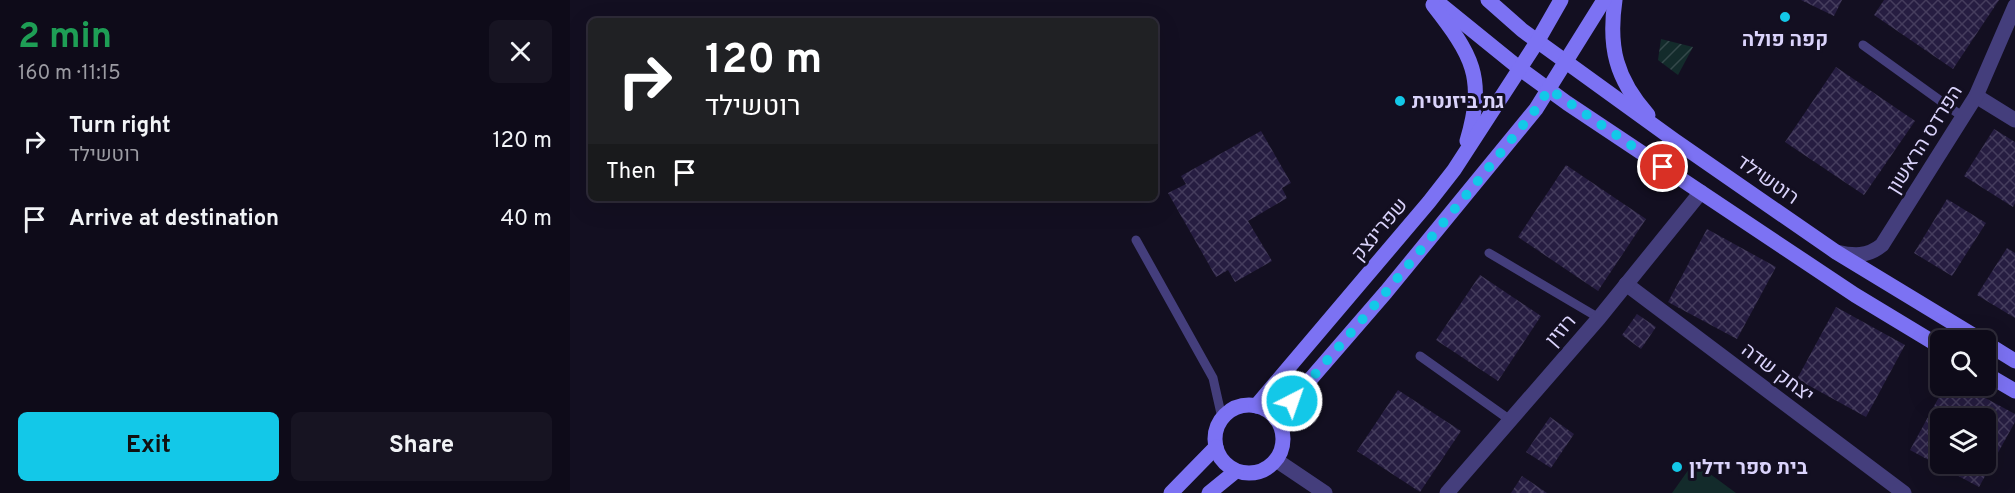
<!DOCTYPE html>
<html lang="en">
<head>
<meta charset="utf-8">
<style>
  :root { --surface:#0e0b19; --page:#171422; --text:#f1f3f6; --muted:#9b9ba2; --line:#2e2b38; --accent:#13c8e8 }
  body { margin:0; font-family:Overpass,Heebo,sans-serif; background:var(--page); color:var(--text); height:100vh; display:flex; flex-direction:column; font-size:22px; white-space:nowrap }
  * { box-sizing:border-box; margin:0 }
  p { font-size:20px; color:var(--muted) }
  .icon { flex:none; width:33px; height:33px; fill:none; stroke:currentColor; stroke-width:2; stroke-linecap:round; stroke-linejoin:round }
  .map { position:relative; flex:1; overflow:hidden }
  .sheet { display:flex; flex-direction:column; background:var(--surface); width:570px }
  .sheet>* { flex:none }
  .top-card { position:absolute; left:18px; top:18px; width:570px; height:183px; border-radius:9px; box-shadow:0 6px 24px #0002,0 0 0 2px var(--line); background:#202124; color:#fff; overflow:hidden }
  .buttons { position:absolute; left:1360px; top:330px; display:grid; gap:12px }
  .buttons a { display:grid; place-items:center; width:66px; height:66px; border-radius:9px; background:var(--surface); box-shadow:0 6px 24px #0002,0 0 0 2px var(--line); font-size:30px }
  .pin { position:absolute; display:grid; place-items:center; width:51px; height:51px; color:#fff; margin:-26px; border:3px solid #fff; border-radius:50%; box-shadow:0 2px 6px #0007 }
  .me { position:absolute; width:66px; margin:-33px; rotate:41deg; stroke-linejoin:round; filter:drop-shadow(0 0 4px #0008) }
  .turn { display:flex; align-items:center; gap:21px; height:126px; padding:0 18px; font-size:27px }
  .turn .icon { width:78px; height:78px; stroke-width:2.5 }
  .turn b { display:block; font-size:42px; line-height:51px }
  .then { display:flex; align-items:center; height:57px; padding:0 18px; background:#0003; gap:12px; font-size:22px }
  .round { display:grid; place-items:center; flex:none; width:63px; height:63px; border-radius:9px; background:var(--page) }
  .head { display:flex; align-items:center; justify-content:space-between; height:102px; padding:0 18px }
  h1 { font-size:36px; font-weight:700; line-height:45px; color:#1e9e55 }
  .action { display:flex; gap:12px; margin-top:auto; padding:12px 18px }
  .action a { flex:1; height:69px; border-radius:9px; background:var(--accent); color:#111; font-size:24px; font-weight:700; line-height:69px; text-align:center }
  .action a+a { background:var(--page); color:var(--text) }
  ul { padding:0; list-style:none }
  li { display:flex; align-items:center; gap:18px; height:78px; padding:0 18px }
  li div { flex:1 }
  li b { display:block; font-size:22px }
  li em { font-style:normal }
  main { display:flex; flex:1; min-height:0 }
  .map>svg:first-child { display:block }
  .grass { fill:#132b2b }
  .garden { fill:url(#garden-furrows) }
  .building { fill:url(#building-cross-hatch); fill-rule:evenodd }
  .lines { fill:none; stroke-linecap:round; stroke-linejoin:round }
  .lane { stroke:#443e7c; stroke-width:9 }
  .street { stroke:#443e7c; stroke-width:15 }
  .secondary { stroke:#7c72f3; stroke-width:15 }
  .route { stroke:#13c8e8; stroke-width:10; stroke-dasharray:0 18 }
  .poi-dot { fill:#13c8e8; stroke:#130f21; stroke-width:2 }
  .labels { text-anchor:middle; stroke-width:6; stroke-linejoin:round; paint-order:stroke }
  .poi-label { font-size:20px; font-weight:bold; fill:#dad3fb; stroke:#130f21; text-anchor:start }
  .street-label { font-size:20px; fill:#dad3fb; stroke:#130f21 }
</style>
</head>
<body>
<main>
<section class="sheet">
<div class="head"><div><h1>2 min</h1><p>160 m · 11:15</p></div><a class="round"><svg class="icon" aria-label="close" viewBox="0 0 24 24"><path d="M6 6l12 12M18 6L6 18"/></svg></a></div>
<ul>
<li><svg class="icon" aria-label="right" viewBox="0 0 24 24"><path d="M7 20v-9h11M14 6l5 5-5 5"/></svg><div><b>Turn right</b><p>רוטשילד</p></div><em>120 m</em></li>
<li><svg class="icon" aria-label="arrive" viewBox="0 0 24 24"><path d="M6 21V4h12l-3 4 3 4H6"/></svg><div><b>Arrive at destination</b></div><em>40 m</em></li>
</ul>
<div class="action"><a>Exit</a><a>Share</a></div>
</section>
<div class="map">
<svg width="1445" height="493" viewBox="0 0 1445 493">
  <defs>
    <pattern id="garden-furrows" width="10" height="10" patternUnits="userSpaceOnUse" patternTransform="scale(1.5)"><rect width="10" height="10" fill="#132b2b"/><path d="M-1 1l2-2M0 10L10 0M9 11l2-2" fill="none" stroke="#35494b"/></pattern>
    <pattern id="building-cross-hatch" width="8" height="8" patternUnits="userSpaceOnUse" patternTransform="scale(1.5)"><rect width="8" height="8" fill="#261d41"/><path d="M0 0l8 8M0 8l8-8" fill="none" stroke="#453d5d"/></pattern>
  </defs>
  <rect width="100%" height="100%" fill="#130f21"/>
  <path class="grass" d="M 1124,462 L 1166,493 L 1102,493 Z"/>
  <path class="garden" d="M 1091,39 L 1123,47 L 1108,75 L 1088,60 Z"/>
  <g class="building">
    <path d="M 1231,0 L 1272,0 L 1264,16 Z"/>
    <path d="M 1314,0 L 1429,0 L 1383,69 L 1304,15 Z"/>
    <path d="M 1266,67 L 1345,121 L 1294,195 L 1215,142 Z"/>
    <path d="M 1424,129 L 1445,142 L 1445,203 L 1443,207 L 1394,176 Z"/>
    <path d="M 691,131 L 721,183 L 712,188 L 717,198 L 678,221 L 702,261 L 665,282 L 658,270 L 646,277 L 598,193 L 616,184 L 611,176 Z"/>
    <path d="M 996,165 L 1076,219 L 1028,291 L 948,237 Z"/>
    <path d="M 1377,199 L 1416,223 L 1382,276 L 1344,253 Z"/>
    <path d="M 1137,229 L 1206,267 L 1167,339 L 1098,302 Z"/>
    <path d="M 1437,248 L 1445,253 L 1445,318 L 1407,295 Z"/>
    <path d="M 910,275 L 971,316 L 928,381 L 866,340 Z"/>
    <path d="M 1266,307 L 1335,345 L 1296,417 L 1227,379 Z"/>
    <path d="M 1067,314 L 1086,327 L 1071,349 L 1052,335 Z"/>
    <path d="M 1375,386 L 1393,386 L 1445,414 L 1445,422 L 1409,487 L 1340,450 ZM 1371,418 L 1416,418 L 1416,464 L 1371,464 Z"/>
    <path d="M 828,390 L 891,431 L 850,492 L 787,451 Z"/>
    <path d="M 980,417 L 1004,434 L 981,468 L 956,452 Z"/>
    <path d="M 952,476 L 977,493 L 941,493 Z"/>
  </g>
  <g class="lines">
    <g class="lane">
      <path d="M 1293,45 L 1393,117"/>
      <path d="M 566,240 L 643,378 L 652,418"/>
      <path d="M 919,253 L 1029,318"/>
      <path d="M 850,356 L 940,420"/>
    </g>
    <g class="street">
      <path d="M 1406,96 L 1445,120"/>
      <path d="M 1266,252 C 1284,256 1297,257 1312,245 L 1406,96 L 1445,6"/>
      <path d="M 1056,284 L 1334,493"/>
      <path d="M 706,460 L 755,493"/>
      <path d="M 877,493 L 1029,318 L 1131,192"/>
    </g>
    <g class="secondary">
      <path d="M 865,0 L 949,68 L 997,103 L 1285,295 L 1371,347"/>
      <path d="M 918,0 L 952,30 L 1104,140 L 1266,252 L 1411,340"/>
      <path d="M 1045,0 C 1038,47 1046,79 1078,115"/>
      <path d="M 863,5 C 902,55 916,77 897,141"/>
      <path d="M 1416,343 L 1445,361"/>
      <path d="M 1416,374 L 1445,391"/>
      <circle cx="679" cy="439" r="34"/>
      <path d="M 686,406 L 859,202 L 884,170 L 967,42 L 991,0"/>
      <path d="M 706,419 L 816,292 L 966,109 L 1034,0"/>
      <path d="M 601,493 L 646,447"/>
      <path d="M 639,493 L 666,471"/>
    </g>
  </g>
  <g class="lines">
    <path class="route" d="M 722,401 L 816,292 L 907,182 L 966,109 L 979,89 L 1093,167"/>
  </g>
  <g class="poi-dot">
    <circle cx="1215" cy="17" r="6"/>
    <circle cx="830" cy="101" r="6"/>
    <circle cx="1107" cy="467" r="6"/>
  </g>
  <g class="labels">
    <g class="poi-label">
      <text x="1215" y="46" text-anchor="middle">קפה פולה</text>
      <text x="842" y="108">גת ביזנטית</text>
      <text x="1119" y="474">בית ספר ידלין</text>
    </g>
    <g class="street-label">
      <text transform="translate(1354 139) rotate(-58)" y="7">הפרדס הראשון</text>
      <text transform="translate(1198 179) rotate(35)" y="7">רוטשילד</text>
      <text transform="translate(809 229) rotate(-50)" y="7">שפרינצק</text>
      <text transform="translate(990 330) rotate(-49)" y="7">רוזין</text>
      <text transform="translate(1208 372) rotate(37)" y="7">יצחק שדה</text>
    </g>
  </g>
</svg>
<div class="buttons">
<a><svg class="icon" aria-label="search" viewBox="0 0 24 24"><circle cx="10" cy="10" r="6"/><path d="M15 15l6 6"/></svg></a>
<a><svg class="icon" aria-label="layers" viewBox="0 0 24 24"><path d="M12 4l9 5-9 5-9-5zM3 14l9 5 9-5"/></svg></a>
</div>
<div class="pin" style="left:1093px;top:167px;background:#d93025"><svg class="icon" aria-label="arrive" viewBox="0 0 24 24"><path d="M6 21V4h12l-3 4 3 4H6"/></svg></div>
<svg class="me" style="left:722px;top:401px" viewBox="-20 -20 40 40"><circle r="17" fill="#13c8e8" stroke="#fff" stroke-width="3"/><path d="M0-11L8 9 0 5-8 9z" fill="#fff"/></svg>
<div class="top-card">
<div class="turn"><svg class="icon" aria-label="right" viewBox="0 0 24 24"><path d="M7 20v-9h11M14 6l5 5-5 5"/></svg><div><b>120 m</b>רוטשילד</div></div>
<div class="then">Then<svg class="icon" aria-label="arrive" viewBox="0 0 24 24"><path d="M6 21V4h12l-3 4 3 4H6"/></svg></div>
</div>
</div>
</main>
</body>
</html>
